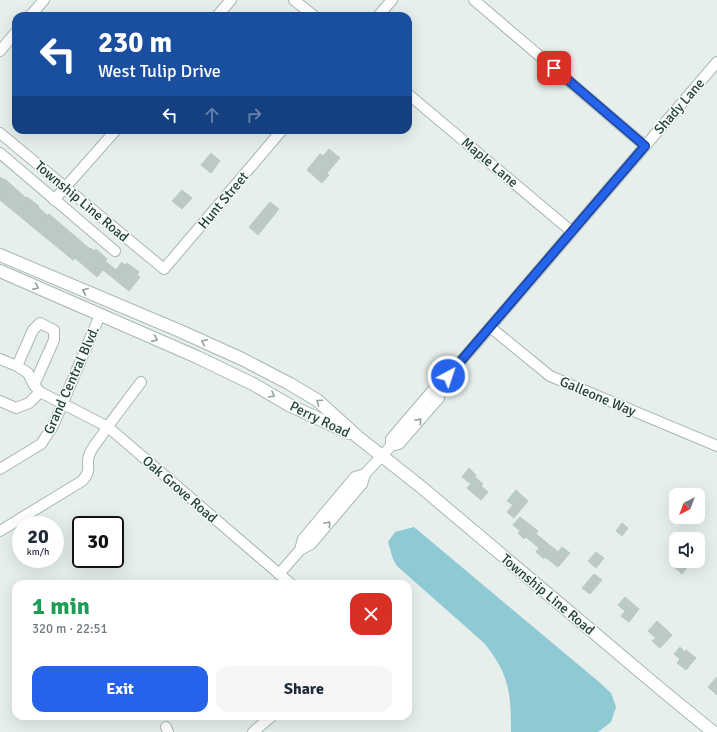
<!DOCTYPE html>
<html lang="en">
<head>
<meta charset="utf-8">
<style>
  :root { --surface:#fff; --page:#f6f6f7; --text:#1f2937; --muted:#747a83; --accent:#2563eb }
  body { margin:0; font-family:Signika,sans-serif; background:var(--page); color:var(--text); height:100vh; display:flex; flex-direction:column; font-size:15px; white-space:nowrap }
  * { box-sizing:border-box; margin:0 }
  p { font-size:13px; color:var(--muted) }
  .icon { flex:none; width:22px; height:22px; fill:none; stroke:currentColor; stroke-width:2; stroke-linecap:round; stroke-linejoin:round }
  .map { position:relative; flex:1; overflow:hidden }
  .side { position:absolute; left:12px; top:580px; width:400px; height:140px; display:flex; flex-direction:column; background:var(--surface); border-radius:12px; box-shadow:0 4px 16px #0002 }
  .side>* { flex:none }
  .hud { position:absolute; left:12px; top:12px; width:400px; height:122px; border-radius:12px; box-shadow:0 4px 16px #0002; background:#1a4fa0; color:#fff; overflow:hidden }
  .needle { width:26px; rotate:221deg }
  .buttons { position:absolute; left:669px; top:488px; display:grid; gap:8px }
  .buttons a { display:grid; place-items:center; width:36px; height:36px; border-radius:8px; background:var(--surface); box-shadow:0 4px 16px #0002; font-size:20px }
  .speed { position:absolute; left:12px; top:516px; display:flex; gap:8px; font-size:20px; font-weight:700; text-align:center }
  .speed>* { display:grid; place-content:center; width:52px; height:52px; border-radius:50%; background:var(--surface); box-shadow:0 4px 16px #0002; line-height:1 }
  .speed small { font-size:10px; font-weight:400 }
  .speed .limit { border:2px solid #111; border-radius:6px; background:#fff; color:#111 }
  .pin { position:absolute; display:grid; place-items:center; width:34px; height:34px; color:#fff; margin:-17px; border-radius:8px; box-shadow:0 2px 6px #0006 }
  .me { position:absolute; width:44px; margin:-22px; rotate:40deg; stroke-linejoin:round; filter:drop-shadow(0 0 3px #0008) }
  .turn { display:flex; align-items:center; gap:14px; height:84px; padding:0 20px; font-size:18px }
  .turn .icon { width:52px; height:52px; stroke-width:2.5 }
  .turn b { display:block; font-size:28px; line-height:34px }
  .lanes { display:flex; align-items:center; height:38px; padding:0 20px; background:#0003; justify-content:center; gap:20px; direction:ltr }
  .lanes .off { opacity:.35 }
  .round { display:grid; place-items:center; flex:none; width:42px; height:42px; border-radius:12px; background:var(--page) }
  .overview { display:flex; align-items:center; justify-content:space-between; height:68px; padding:0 20px }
  h1 { font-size:24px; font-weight:700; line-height:30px; color:#1e9e55 }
  .button { display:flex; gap:8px; margin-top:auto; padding:8px 20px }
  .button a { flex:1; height:46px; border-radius:12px; background:var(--accent); color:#fff; font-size:16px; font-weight:700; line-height:46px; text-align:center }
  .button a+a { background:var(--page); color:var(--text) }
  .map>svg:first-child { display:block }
  .water { fill:#8ec9d4 }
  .building { fill:#bbcac4; stroke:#b8c9c2 }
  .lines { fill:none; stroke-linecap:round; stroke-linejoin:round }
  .minor-casing { stroke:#a8b8b2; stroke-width:12 }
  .tertiary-casing { stroke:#a8b8b2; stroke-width:14 }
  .minor { stroke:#fff; stroke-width:10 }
  .tertiary { stroke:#fff; stroke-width:12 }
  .oneway { stroke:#92a09c }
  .route-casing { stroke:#184099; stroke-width:10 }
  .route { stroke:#2563eb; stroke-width:7 }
  .labels { text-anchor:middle; stroke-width:3; stroke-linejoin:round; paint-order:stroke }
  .street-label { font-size:14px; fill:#24423a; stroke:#f7fbf9 }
</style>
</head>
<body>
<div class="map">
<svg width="717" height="732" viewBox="0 0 717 732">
  <rect width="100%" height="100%" fill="#e6efeb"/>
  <path class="water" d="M 414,527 L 599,682 L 611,693 L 616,707 L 611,722 L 598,732 L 511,732 C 511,716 511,697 506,681 C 502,667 493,654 484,643 L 397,566 L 393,559 L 388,542 L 395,532 Z"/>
  <g class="building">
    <path d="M 329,149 L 340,158 L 327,173 L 329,175 L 322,183 L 307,170 L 320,154 L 323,156 Z"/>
    <path d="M 211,153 L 220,161 L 211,173 L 201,165 Z"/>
    <path d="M 0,177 L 4,180 L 5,179 L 26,198 L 27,197 L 39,206 L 38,207 L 48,216 L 49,214 L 90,249 L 91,248 L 94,251 L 96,249 L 107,259 L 105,261 L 116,270 L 122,262 L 125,265 L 127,263 L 139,272 L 137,275 L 140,277 L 129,291 L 103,270 L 97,277 L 75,258 L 73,260 L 0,200 Z"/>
    <path d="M 182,190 L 192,198 L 182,209 L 172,201 Z"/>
    <path d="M 270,202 L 279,209 L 258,235 L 249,227 Z"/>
    <path d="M 469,468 L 476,475 L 475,477 L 483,484 L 481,486 L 488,492 L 481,500 L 467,488 L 471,484 L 462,477 Z"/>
    <path d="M 516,490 L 528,501 L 514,518 L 507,512 L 513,505 L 507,501 Z"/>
    <path d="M 520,517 L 538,531 L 536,534 L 558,552 L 562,547 L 570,553 L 558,567 L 545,557 L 544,559 L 536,552 L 539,548 L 526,537 L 524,539 L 518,533 L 520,531 L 513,525 Z"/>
    <path d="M 622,523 L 628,528 L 622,536 L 616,531 Z"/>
    <path d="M 596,552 L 604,558 L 596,568 L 588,561 Z"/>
    <path d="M 675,561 L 692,561 L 682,574 L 672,565 Z"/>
    <path d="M 594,574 L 602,580 L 590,594 L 582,588 Z"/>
    <path d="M 625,597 L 639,609 L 629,622 L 621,616 L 625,611 L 618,605 Z"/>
    <path d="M 657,621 L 672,635 L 660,648 L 652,641 L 656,638 L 648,631 Z"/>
    <path d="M 680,647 L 685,652 L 686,650 L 696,658 L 686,670 L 677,663 L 680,659 L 674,654 Z"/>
    <path d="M 717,677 L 717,695 L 708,687 Z"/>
  </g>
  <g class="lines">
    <g class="minor-casing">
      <g id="minor">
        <path d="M 294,0 L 314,16"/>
        <path d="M 474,0 L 645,146"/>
        <path d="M 30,16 L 44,0"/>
        <path d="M 217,16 L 231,0"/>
        <path d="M 378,16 L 392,0"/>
        <path d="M 0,51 L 16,32"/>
        <path d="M 408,94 L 571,231"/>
        <path d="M 0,133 L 164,269 L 282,130"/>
        <path d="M 0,153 L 115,251"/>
        <path d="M 54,200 L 116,130"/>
        <path d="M 490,327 L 550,376 L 717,446"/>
        <path d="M 0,359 L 17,366 L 28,373 L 34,385 L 40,392 L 108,427 L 291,584"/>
        <path d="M 17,366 L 33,330 L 40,323 L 54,330 L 54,340 L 34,385"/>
        <path d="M 0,401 L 16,408 L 29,403 L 40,392"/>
        <path d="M 391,446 L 391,439 L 432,391 L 438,388 L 717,62"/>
        <path d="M 0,469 L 41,444 L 53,426 L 100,315"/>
        <path d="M 365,474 L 391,446 L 399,444 L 439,398 L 438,388"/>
        <path d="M 0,531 L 82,481 C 94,468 84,465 90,453 C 93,446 98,441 102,435 C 114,417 128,400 141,382"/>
        <path d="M 279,574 L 300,550 L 311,544 L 362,484 L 365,474 L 355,477 L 303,539 L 300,550"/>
        <path d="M 166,727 L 168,732"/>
        <path d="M 253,732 L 272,716"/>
      </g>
    </g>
    <g class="tertiary-casing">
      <g id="tertiary">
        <path d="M 0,255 L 180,331 L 242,359 L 290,384 L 317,400 L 359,438 L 420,486 L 663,691 L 713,732"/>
        <path d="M 0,271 L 197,357 L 253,384 L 289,405 L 349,433"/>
      </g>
    </g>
    <use href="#minor" class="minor"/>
    <use href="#tertiary" class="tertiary"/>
  </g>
  <defs><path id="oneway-chevron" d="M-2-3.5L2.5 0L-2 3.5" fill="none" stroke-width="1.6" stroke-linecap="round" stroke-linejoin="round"/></defs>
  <g class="oneway">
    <use href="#oneway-chevron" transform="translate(36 287) rotate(24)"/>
    <use href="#oneway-chevron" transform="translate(85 291) rotate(-157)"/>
    <use href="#oneway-chevron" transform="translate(155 339) rotate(24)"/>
    <use href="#oneway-chevron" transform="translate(204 342) rotate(-156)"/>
    <use href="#oneway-chevron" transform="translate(272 395) rotate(30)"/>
    <use href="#oneway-chevron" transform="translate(319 402) rotate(-145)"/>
    <use href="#oneway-chevron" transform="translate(419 421) rotate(-49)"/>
    <use href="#oneway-chevron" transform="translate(328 524) rotate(-50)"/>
  </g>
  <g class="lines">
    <g class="route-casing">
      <path id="route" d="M 448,376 L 645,146 L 554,68"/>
    </g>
    <use href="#route" class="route"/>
  </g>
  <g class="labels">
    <g class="street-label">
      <text transform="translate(679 106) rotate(-49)" y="5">Shady Lane</text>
      <text transform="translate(490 162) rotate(40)" y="5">Maple Lane</text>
      <text transform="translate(223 200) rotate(-50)" y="5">Hunt Street</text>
      <text transform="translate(82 201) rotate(40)" y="5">Township Line Road</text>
      <text transform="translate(71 380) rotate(-66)" y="5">Grand Central Blvd.</text>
      <text transform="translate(598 396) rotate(23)" y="5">Galleone Way</text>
      <text transform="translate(320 419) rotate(26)" y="5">Perry Road</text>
      <text transform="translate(180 489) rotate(41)" y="5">Oak Grove Road</text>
      <text transform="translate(548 594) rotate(40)" y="5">Township Line Road</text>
    </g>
  </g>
</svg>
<div class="buttons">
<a><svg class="needle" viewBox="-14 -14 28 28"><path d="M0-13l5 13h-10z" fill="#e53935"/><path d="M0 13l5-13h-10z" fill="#747a83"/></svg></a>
<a><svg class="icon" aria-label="sound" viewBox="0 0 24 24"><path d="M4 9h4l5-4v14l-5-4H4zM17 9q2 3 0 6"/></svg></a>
</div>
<div class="speed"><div>20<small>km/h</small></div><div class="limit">30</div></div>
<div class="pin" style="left:554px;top:68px;background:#d93025"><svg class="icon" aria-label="arrive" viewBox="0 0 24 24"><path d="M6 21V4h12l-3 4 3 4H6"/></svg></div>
<svg class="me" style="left:448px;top:376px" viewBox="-20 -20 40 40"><circle r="17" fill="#2563eb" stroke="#fff" stroke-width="3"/><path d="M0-11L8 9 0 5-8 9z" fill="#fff"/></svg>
<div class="hud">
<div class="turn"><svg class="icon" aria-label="left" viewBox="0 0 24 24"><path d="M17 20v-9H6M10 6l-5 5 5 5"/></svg><div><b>230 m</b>West Tulip Drive</div></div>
<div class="lanes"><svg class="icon" aria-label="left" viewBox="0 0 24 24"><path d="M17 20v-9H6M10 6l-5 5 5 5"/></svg><svg class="icon off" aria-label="ahead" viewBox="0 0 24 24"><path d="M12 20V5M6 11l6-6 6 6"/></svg><svg class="icon off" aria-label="right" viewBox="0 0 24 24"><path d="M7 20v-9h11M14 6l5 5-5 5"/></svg></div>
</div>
<section class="side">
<div class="overview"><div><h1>1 min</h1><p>320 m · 22:51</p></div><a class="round" style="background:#d93025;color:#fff"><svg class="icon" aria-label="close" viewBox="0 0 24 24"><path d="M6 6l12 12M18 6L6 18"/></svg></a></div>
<div class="button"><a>Exit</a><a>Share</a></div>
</section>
</div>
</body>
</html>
